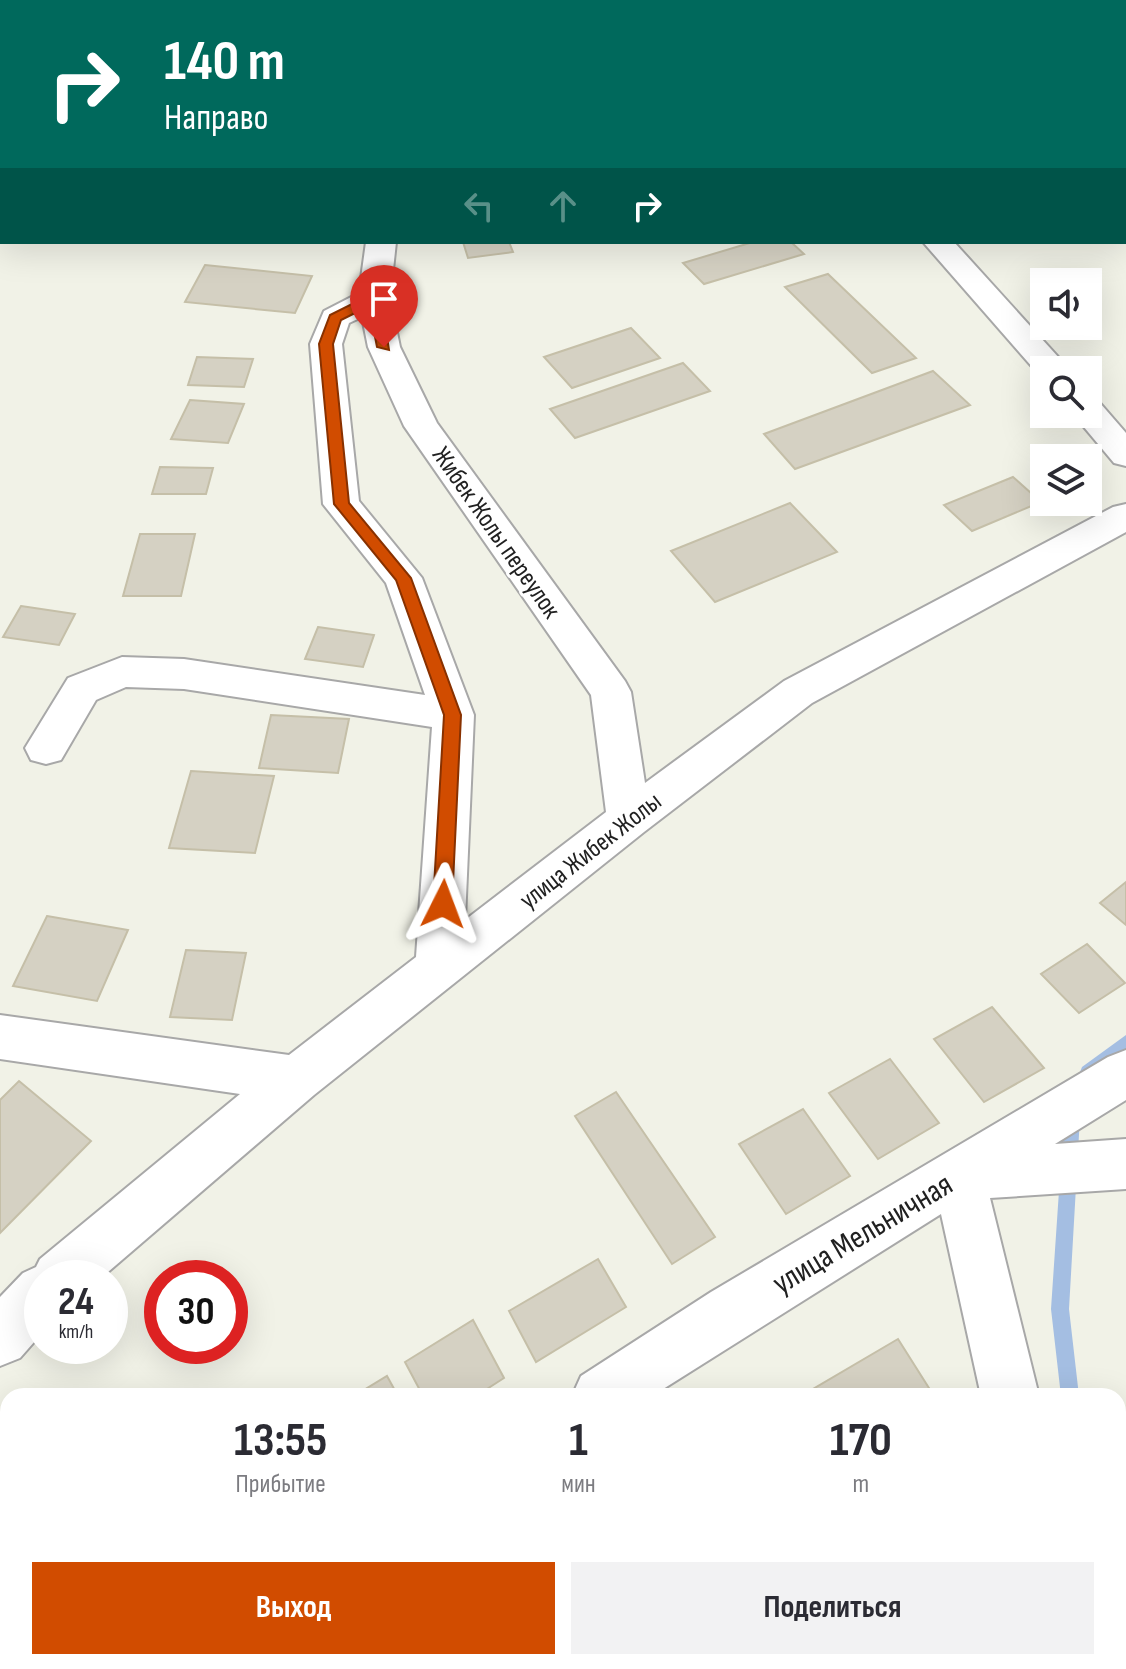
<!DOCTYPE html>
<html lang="ru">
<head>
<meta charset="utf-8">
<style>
  :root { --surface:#fff; --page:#f2f2f3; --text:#2b2b33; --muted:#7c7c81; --accent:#d14c00 }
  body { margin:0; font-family:"Sofia Sans Condensed",sans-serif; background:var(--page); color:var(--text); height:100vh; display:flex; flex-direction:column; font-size:30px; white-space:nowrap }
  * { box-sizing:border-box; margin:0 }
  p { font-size:26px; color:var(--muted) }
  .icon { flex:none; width:44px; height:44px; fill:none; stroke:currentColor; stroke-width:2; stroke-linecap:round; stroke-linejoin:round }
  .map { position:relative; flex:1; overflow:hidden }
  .side { position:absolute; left:0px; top:1388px; width:1126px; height:282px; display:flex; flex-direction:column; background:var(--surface); border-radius:24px 24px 0 0; box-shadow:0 8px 32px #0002 }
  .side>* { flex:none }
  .guide { position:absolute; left:0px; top:0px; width:1126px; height:244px; box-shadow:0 8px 32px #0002; background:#00695c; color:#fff; overflow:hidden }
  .fabs { position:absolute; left:1030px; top:268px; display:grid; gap:16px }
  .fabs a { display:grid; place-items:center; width:72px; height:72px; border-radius:0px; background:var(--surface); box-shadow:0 8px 32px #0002; font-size:40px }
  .speed { position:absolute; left:24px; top:1260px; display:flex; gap:16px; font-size:40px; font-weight:700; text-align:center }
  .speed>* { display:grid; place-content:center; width:104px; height:104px; border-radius:50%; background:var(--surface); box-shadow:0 8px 32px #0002; line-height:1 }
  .speed small { font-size:20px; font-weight:400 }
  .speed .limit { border:12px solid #d22; background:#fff; color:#111 }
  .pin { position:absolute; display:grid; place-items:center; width:68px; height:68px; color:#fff; margin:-82px -34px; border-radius:50% 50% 50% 0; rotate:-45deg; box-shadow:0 0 8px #0007 }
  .pin .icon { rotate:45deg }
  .me { position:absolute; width:88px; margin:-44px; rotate:3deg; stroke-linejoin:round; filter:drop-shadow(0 0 6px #0008) }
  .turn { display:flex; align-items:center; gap:28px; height:168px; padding:0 32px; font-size:36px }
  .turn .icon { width:104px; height:104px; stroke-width:2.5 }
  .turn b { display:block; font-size:56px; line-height:68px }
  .lanes { display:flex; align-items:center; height:76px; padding:0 32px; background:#0003; justify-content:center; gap:40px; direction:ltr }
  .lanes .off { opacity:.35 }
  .eta { display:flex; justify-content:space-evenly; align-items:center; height:136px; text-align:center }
  .eta b { font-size:48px; font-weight:700; line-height:56px }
  .button { display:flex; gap:16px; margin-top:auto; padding:16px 32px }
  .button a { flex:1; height:92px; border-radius:0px; background:var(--accent); color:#fff; font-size:32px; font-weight:700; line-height:92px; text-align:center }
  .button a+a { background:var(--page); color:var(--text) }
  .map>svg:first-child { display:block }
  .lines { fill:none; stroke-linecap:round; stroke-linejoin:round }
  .stream { fill:#a4bee2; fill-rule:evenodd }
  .building { fill:#d5d1c3; stroke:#c5bfa8; stroke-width:2 }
  .street-casing { stroke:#a8a8a8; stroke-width:4 }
  .primary-casing { stroke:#989d00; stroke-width:48 }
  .street { fill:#fff; fill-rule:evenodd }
  .primary { stroke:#fff89e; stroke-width:44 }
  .route { fill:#d14c00; stroke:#883100; stroke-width:2 }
  .labels { text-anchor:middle; stroke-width:6; stroke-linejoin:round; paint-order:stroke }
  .street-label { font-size:26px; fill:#212121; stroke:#fff }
  .near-street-label { font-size:32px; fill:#212121; stroke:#fff }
</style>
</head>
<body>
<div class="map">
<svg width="1126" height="1669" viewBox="0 0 1126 1669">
  <rect width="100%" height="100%" fill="#f1f2e7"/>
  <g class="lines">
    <g class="stream">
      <path d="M 1126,1035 L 1126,1051 L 1094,1077 L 1088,1079 L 1082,1077 L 1080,1072 L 1082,1067 Z"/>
      <path d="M 1072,1109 L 1078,1112 L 1080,1117 L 1069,1309 L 1079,1396 L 1061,1396 L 1051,1309 L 1064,1117 L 1066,1112 Z"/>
      <path d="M 1091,1662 L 1111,1662 L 1112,1669 L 1092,1669 Z"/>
    </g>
  </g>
  <g class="building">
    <path d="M 463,242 L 509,242 L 513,252 L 468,258 Z"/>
    <path d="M 753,242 L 791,242 L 804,254 L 704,284 L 683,263 Z"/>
    <path d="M 205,265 L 312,276 L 295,313 L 185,302 Z"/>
    <path d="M 828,274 L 916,358 L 872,373 L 785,287 Z"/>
    <path d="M 631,328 L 660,358 L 572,388 L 544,357 Z"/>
    <path d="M 197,357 L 253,359 L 244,387 L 188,385 Z"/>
    <path d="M 683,363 L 710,391 L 575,438 L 550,409 Z"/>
    <path d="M 933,371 L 970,405 L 795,469 L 764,434 Z"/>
    <path d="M 190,400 L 244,404 L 228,443 L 171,439 Z"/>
    <path d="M 160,467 L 213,468 L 206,494 L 152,494 Z"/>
    <path d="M 1013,477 L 1041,502 L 972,531 L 944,505 Z"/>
    <path d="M 790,503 L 837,552 L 715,602 L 671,551 Z"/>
    <path d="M 140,534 L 195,534 L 181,596 L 123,596 Z"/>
    <path d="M 21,606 L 75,614 L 59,645 L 3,637 Z"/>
    <path d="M 318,627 L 374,635 L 363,667 L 305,659 Z"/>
    <path d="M 271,715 L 349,719 L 338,773 L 259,768 Z"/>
    <path d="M 191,771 L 274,776 L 255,853 L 169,848 Z"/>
    <path d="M 1126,882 L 1126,925 L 1100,903 Z"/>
    <path d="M 47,916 L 128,930 L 97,1001 L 13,986 Z"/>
    <path d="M 1087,944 L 1125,983 L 1079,1013 L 1041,974 Z"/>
    <path d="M 186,950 L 246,953 L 232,1020 L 170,1017 Z"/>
    <path d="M 992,1007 L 1044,1068 L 984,1102 L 934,1039 Z"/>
    <path d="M 890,1059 L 939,1123 L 878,1159 L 829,1093 Z"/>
    <path d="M 19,1081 L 91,1141 L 0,1233 L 0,1100 Z"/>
    <path d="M 616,1092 L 715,1237 L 672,1264 L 575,1116 Z"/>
    <path d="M 803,1109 L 850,1176 L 786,1214 L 739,1144 Z"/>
    <path d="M 598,1259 L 626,1307 L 536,1362 L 509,1311 Z"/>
    <path d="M 473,1320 L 504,1378 L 476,1396 L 423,1396 L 405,1362 Z"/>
    <path d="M 898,1339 L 934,1396 L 810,1396 L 808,1392 Z"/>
    <path d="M 387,1376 L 398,1396 L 354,1396 Z"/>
    <path d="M 1126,1600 L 1126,1658 L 1118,1634 L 1118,1602 Z"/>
    <path d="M 431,1662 L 494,1662 L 497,1669 L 422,1669 Z"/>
  </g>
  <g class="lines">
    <g class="street-casing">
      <g id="street">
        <path d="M 693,0 L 717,0 L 718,2 L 694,2 Z"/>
        <path d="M 366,242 L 396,242 L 390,298 L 400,347 L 437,423 L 625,681 L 631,692 L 645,783 L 784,681 L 1113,507 L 1126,504 L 1126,532 L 812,703 L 644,832 L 314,1095 L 101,1278 L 42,1278 L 42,1333 L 20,1358 L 0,1366 L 0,1297 L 23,1273 L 36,1267 L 40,1259 L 240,1094 L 0,1059 L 0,1015 L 289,1055 L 416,957 L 432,727 L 184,689 L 126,687 L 96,700 L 61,760 L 46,764 L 31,760 L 25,748 L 68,678 L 122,657 L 184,659 L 425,695 L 386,583 L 323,504 L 310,344 L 324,311 L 359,293 ZM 362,317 L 368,347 L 404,426 L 591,695 L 606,812 L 465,920 L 474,715 L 422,578 L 359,501 L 342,344 L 349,323 Z"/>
        <path d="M 923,242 L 954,242 L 1070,370 L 1044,370 L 1044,378 L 1041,377 Z"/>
        <path d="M 1088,400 L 1100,403 L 1126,433 L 1126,466 L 1114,463 L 1073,414 L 1088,414 Z"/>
        <path d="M 1126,1050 L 1126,1100 L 1055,1144 L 1126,1139 L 1126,1189 L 990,1198 L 1039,1396 L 981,1396 L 941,1214 L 652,1396 L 572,1396 L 581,1376 L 711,1292 L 1108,1057 Z"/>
        <path d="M 149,1662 L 221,1662 L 218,1669 L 146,1669 Z"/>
        <path d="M 992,1662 L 1056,1662 L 1054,1669 L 990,1669 Z"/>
      </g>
    </g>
    <g class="primary-casing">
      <path id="primary" d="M 0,23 L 2,21"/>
    </g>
    <use href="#street" class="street"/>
    <use href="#primary" class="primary"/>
  </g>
  <path class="route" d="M 370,295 L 381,298 L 389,350 L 377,347 L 369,306 L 341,320 L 333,344 L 349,503 L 411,578 L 461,715 L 452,904 L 449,910 L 436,910 L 433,904 L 444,715 L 396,580 L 334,504 L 319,344 L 330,315 Z"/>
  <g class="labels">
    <g class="street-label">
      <text transform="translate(497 532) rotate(55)" y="9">Жибек Жолы переулок</text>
      <text transform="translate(590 850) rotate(-38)" y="9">улица Жибек Жолы</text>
    </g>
    <g class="near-street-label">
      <text transform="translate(862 1233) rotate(-31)" y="11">улица Мельничная</text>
    </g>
  </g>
</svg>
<div class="fabs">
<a><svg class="icon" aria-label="sound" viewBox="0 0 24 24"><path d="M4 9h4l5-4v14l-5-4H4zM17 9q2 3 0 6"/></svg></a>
<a><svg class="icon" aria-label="search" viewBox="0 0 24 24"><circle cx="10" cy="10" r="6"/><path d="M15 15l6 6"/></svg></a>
<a><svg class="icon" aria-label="layers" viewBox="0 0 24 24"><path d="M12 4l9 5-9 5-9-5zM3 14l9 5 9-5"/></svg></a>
</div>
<div class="speed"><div>24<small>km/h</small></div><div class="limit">30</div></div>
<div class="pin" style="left:384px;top:347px;background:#d93025"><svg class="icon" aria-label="arrive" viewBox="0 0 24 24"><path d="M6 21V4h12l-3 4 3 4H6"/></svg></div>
<svg class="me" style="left:443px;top:904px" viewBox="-20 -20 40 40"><path d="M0-17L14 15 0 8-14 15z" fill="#d14c00" stroke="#fff" stroke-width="4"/></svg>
<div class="guide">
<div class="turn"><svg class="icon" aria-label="right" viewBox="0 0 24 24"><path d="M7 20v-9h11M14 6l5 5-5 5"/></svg><div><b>140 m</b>Направо</div></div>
<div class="lanes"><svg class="icon off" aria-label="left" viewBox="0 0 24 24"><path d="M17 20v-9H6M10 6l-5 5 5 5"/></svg><svg class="icon off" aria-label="ahead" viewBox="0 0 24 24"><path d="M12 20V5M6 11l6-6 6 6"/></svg><svg class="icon" aria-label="right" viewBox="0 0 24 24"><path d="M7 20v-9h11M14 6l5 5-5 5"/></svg></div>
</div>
<section class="side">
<div class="eta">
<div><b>13:55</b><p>Прибытие</p></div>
<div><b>1</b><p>мин</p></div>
<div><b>170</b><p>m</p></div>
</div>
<div class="button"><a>Выход</a><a>Поделиться</a></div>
</section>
</div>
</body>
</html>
